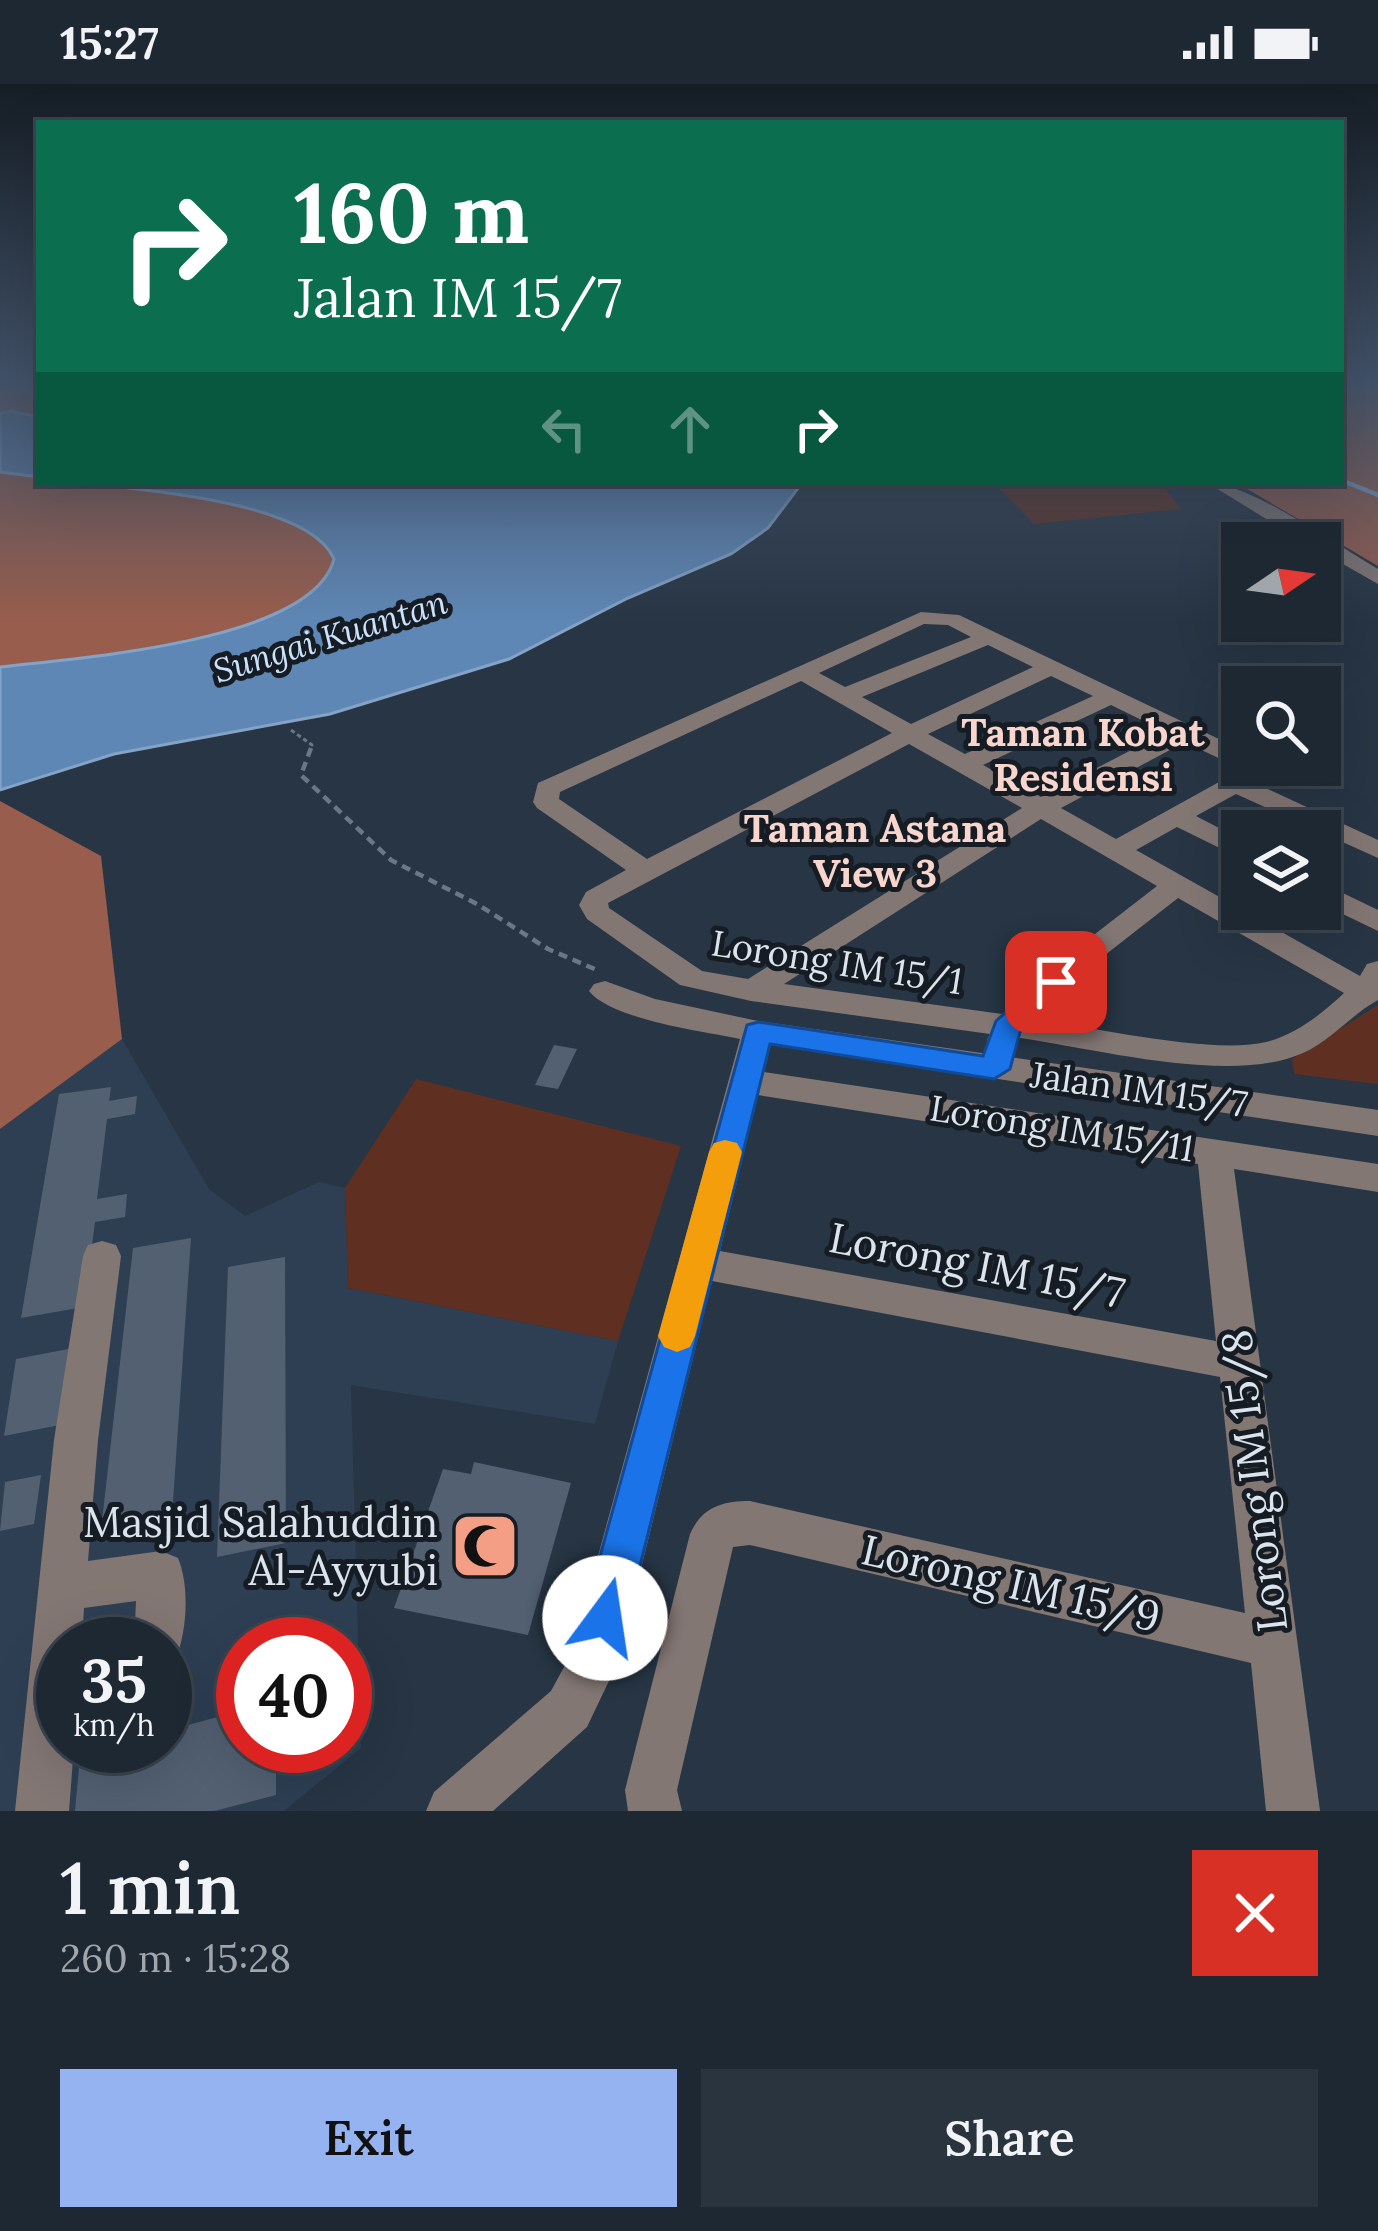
<!DOCTYPE html>
<html lang="en">
<head>
<meta charset="utf-8">
<style>
  :root { --surface:#1d2833; --page:#2a343f; --text:#f1f3f6; --muted:#a0a6ac; --line:#3b444e; --accent:#95b2f1 }
  body { margin:0; font-family:Lora,serif; background:var(--page); color:var(--text); height:100vh; display:flex; flex-direction:column; font-size:45px; white-space:nowrap }
  * { box-sizing:border-box; margin:0 }
  p { font-size:39px; color:var(--muted) }
  .icon { flex:none; width:66px; height:66px; fill:none; stroke:currentColor; stroke-width:2; stroke-linecap:round; stroke-linejoin:round }
  .map { position:relative; height:1727px; overflow:hidden }
  .side { display:flex; flex-direction:column; background:var(--surface); flex:1 }
  .side>* { flex:none }
  .banner { position:absolute; left:36px; top:36px; width:1308px; height:366px; border-radius:0px; box-shadow:0 12px 48px #0002,0 0 0 3px var(--line); background:#0b6e4f; color:#fff; overflow:hidden }
  .needle { width:78px; rotate:77deg }
  .tools { position:absolute; left:1221px; top:438px; display:grid; gap:24px }
  .tools a { display:grid; place-items:center; width:120px; height:120px; border-radius:0px; background:var(--surface); box-shadow:0 12px 48px #0002,0 0 0 3px var(--line); font-size:60px }
  .speed { position:absolute; left:36px; top:1533px; display:flex; gap:24px; font-size:60px; font-weight:700; text-align:center }
  .speed>* { display:grid; place-content:center; width:156px; height:156px; border-radius:50%; background:var(--surface); box-shadow:0 12px 48px #0002,0 0 0 3px var(--line); line-height:1 }
  .speed small { font-size:30px; font-weight:400 }
  .speed .limit { border:18px solid #d22; background:#fff; color:#111 }
  .pin { position:absolute; display:grid; place-items:center; width:102px; height:102px; color:#fff; margin:-51px; border-radius:24px; box-shadow:0 6px 18px #0006 }
  .me { position:absolute; width:132px; margin:-66px; rotate:14deg; stroke-linejoin:round; filter:drop-shadow(0 0 9px #0008) }
  .turn { display:flex; align-items:center; gap:42px; height:252px; padding:0 60px; font-size:54px }
  .turn .icon { width:156px; height:156px; stroke-width:2.5 }
  .turn b { display:block; font-size:84px; line-height:102px }
  .lanes { display:flex; align-items:center; height:114px; padding:0 60px; background:#0003; justify-content:center; gap:60px; direction:ltr }
  .lanes .off { opacity:.35 }
  .round { display:grid; place-items:center; flex:none; width:126px; height:126px; border-radius:0px; background:var(--page) }
  .headline { display:flex; align-items:center; justify-content:space-between; height:204px; padding:0 60px }
  h1 { font-size:72px; font-weight:600; line-height:90px }
  .cta { display:flex; gap:24px; margin-top:auto; padding:24px 60px }
  .cta a { flex:1; height:138px; border-radius:0px; background:var(--accent); color:#111; font-size:48px; font-weight:600; line-height:138px; text-align:center }
  .cta a+a { background:var(--page); color:var(--text) }
  .status { display:flex; justify-content:space-between; align-items:center; height:84px; padding:0 60px; background:var(--surface); direction:ltr }
  .status svg { height:33px; fill:currentColor }
  .map>svg:first-child { display:block }
  .built { fill:#2e3f54; fill-rule:evenodd }
  .green { fill:#5f3022 }
  .forest { fill:#985d4c }
  .water { fill:#5f87b5; stroke:#84a3c6; stroke-width:3 }
  .lines { fill:none; stroke-linecap:round; stroke-linejoin:round }
  .stream { stroke:#84a3c6; stroke-width:4.5 }
  .building { fill:#526072 }
  .path-far1 { stroke:#6b7784; stroke-width:3; stroke-dasharray:4.5 3; stroke-linecap:butt }
  .path { stroke:#6b7784; stroke-width:4.5; stroke-dasharray:9 6; stroke-linecap:butt }
  .minor { fill:#837774; fill-rule:evenodd }
  .route { fill:#1a73e8; stroke:#114b97; stroke-width:3 }
  .slow { fill:#f59e0b }
  .labels { text-anchor:middle; stroke-width:10; stroke-linejoin:round; paint-order:stroke }
  .far-water-label { font-size:33px; font-style:italic; fill:#cbe2fe; stroke:#161c23 }
  .street-label { font-size:36px; fill:#dbe3ed; stroke:#161c23 }
  .neighbourhood-label { font-size:39px; font-weight:bold; fill:#f8d6cd; stroke:#161c23 }
  .near-street-label { font-size:42px; fill:#dbe3ed; stroke:#161c23 }
  .near-poi-label { font-size:42px; fill:#dbe3ed; stroke:#161c23; text-anchor:end }
</style>
</head>
<body>
<div class="status"><b>15:27</b><svg viewBox="0 0 49 12"><path d="M0 12V9h3v3zM5 12V6h3v6zM10 12V3h3v9zM15 12V0h3v12zM26 1h20v11H26zM47 4h2v5h-2z"/></svg></div>
<div class="map">
<svg width="1378" height="1727" viewBox="0 0 1378 1727">
  <rect width="100%" height="100%" fill="#273544"/>
  <path class="built" d="M 122,955 L 209,1105 L 245,1132 L 319,1098 L 345,1104 L 348,1204 L 618,1257 L 595,1340 L 351,1301 L 361,1664 L 284,1727 L 0,1727 L 0,1045 ZM 63,1560 L 165,1560 L 165,1662 L 63,1662 ZM 243,1560 L 345,1560 L 345,1662 L 243,1662 Z"/>
  <g class="green">
    <path d="M 994,399 L 1161,399 L 1181,425 L 1034,440 Z"/>
    <path d="M 1378,921 L 1378,1000 L 1294,990 L 1292,975 Z"/>
    <path d="M 416,995 L 681,1062 L 618,1257 L 348,1204 L 345,1104 Z"/>
  </g>
  <g class="forest">
    <path d="M 0,297 L 39,297 L 39,333 L 0,329 Z"/>
    <path d="M 1341,297 L 1378,297 L 1378,482 L 1237,399 L 1341,399 Z"/>
    <path d="M 0,388 L 39,393 L 39,399 C 101,399 308,413 334,475 C 311,559 73,574 0,583 Z"/>
    <path d="M 0,717 L 101,772 L 122,955 L 0,1045 Z"/>
  </g>
  <g class="water">
    <path d="M 11,327 L 39,333 L 39,393 L 0,388 L 0,329 Z"/>
    <path d="M 86,399 L 802,399 L 768,444 L 731,470 L 628,514 L 509,575 L 330,630 L 114,670 L 0,706 L 0,583 C 73,574 312,559 334,475 C 309,417 144,407 86,399 Z"/>
  </g>
  <g class="lines">
    <path class="stream" d="M 1341,396 L 1378,411"/>
  </g>
  <g class="building">
    <path d="M 554,961 L 577,965 L 558,1005 L 535,1001 Z"/>
    <path d="M 111,1003 L 109,1017 L 137,1012 L 135,1030 L 107,1035 L 97,1115 L 127,1110 L 125,1133 L 95,1138 L 84,1223 L 21,1234 L 59,1010 Z"/>
    <path d="M 191,1154 L 172,1432 L 101,1446 L 133,1164 Z"/>
    <path d="M 285,1173 L 286,1459 L 217,1473 L 228,1183 Z"/>
    <path d="M 79,1263 L 70,1339 L 4,1352 L 16,1275 Z"/>
    <path d="M 474,1378 L 571,1399 L 528,1551 L 394,1524 L 443,1385 L 471,1390 Z"/>
    <path d="M 41,1391 L 34,1440 L 0,1447 L 5,1398 Z"/>
    <path d="M 172,1610 L 170,1646 L 243,1626 L 243,1662 L 276,1662 L 276,1711 L 214,1727 L 75,1727 L 81,1662 L 165,1662 L 165,1611 Z"/>
  </g>
  <g class="lines">
    <path class="path-far1" d="M 291,646 L 312,661 L 310,667"/>
    <path class="path" d="M 311,664 L 301,691 L 391,776 L 477,820 L 548,865 L 597,886"/>
    <g class="minor">
      <path d="M 1208,399 C 1250,399 1338,462 1378,485 L 1378,500 L 1320,467 L 1320,459 L 1305,459 Z"/>
      <path d="M 921,528 L 959,531 L 1242,666 L 1242,681 L 1271,681 L 1274,685 L 1255,699 L 1378,756 L 1378,774 L 1236,710 L 1196,732 L 1242,756 L 1242,775 L 1177,743 L 1136,766 L 1360,892 L 1367,880 L 1378,877 L 1378,916 C 1352,930 1332,956 1303,969 C 1232,1001 1098,965 1020,954 L 1014,964 L 992,964 L 987,956 L 990,950 L 751,917 L 680,901 L 587,835 L 579,821 L 586,808 L 626,786 L 537,724 L 533,718 L 538,699 ZM 924,540 L 948,541 L 971,553 L 845,603 L 819,589 ZM 988,561 L 1033,583 L 911,640 L 862,613 ZM 1051,592 L 1093,612 L 965,670 L 928,650 ZM 801,597 L 892,649 L 647,775 L 559,715 L 560,708 ZM 1111,621 L 1166,648 L 1041,713 L 983,681 ZM 1185,658 L 1233,681 L 1248,682 L 1116,755 L 1061,724 ZM 909,660 L 1022,724 L 748,895 L 702,887 L 609,824 L 608,819 ZM 1041,735 L 1157,802 L 1042,891 L 1002,930 L 784,900 ZM 1178,814 L 1344,909 C 1322,930 1295,951 1266,958 C 1212,971 1093,943 1034,935 L 1091,882 Z"/>
      <path d="M 1320,798 L 1378,826 L 1378,847 L 1320,819 Z"/>
      <path d="M 605,897 L 655,915 L 758,937 L 1378,1026 L 1378,1052 L 771,961 L 764,988 L 1378,1080 L 1378,1108 L 1234,1085 L 1320,1727 L 1266,1727 L 1251,1579 L 750,1461 L 733,1463 L 677,1706 L 682,1727 L 628,1727 L 625,1706 L 690,1450 C 702,1423 722,1417 750,1417 L 1245,1529 L 1220,1293 L 712,1197 L 618,1578 L 587,1643 L 493,1727 L 426,1727 L 434,1708 L 551,1607 L 571,1570 L 740,955 C 703,947 612,936 589,907 L 594,900 ZM 758,1011 L 1198,1080 L 1216,1257 L 720,1167 Z"/>
      <path d="M 102,1157 L 116,1161 L 121,1172 L 98,1356 L 88,1477 L 161,1467 L 178,1474 C 190,1503 187,1548 175,1577 L 165,1581 L 165,1560 L 134,1560 L 136,1517 L 84,1524 L 82,1560 L 63,1560 L 63,1662 L 74,1662 L 69,1727 L 15,1727 L 54,1356 L 83,1172 L 88,1161 Z"/>
    </g>
  </g>
  <linearGradient id="sky" x2="0" y2="1"><stop stop-color="#151d25"/><stop offset="0.55" stop-color="#415167"/><stop offset="1" stop-color="#415167" stop-opacity="0"/></linearGradient>
  <rect width="1378" height="539" fill="url(#sky)"/>
  <path class="route" d="M 1056,889 L 1070,898 L 1020,948 L 1010,985 L 994,995 L 770,960 L 627,1534 L 620,1549 L 605,1556 L 589,1549 L 583,1534 L 747,941 L 758,938 L 983,972 L 996,937 L 1046,892 Z"/>
  <path class="slow" d="M 725,1056 L 737,1059 L 742,1068 L 695,1252 L 690,1263 L 677,1268 L 664,1263 L 658,1252 L 709,1068 L 714,1059 Z"/>
  <defs>
    <g id="mosque-square" transform="scale(3.45)"><rect x="-9" y="-9" width="18" height="18" rx="4" fill="#f49e86" stroke="#161c23"/><path d="M3.5-4.9A6 6 0 1 0 3.5 4.9A5 5 0 1 1 3.5-4.9Z" fill="#111"/></g>
  </defs>
  <g fill-rule="evenodd">
    <use href="#mosque-square" x="485" y="1462"/>
  </g>
  <g class="labels">
    <g class="far-water-label">
      <text transform="translate(330 552) rotate(-17)" y="12">Sungai Kuantan</text>
    </g>
    <g class="street-label">
      <text transform="translate(837 878) rotate(9)" y="13">Lorong IM 15/1</text>
      <text transform="translate(1139 1005) rotate(8)" y="13">Jalan IM 15/7</text>
      <text transform="translate(1062 1044) rotate(9)" y="13">Lorong IM 15/11</text>
    </g>
    <g class="neighbourhood-label">
      <text x="1083" y="662">Taman Kobat<tspan x="1083" dy="45">Residensi</tspan></text>
      <text x="875" y="758">Taman Astana<tspan x="875" dy="45">View 3</tspan></text>
    </g>
    <g class="near-street-label">
      <text transform="translate(977 1181) rotate(11)" y="15">Lorong IM 15/7</text>
      <text transform="translate(1254 1397) rotate(-97)" y="15">Lorong IM 15/8</text>
      <text transform="translate(1011 1499) rotate(13)" y="15">Lorong IM 15/9</text>
    </g>
    <g class="near-poi-label">
      <text x="438" y="1453">Masjid Salahuddin<tspan x="438" dy="48">Al-Ayyubi</tspan></text>
    </g>
  </g>
</svg>
<div class="tools">
<a><svg class="needle" viewBox="-14 -14 28 28"><path d="M0-13l5 13h-10z" fill="#e53935"/><path d="M0 13l5-13h-10z" fill="#a0a6ac"/></svg></a>
<a><svg class="icon" aria-label="search" viewBox="0 0 24 24"><circle cx="10" cy="10" r="6"/><path d="M15 15l6 6"/></svg></a>
<a><svg class="icon" aria-label="layers" viewBox="0 0 24 24"><path d="M12 4l9 5-9 5-9-5zM3 14l9 5 9-5"/></svg></a>
</div>
<div class="speed"><div>35<small>km/h</small></div><div class="limit">40</div></div>
<div class="pin" style="left:1056px;top:898px;background:#d93025"><svg class="icon" aria-label="arrive" viewBox="0 0 24 24"><path d="M6 21V4h12l-3 4 3 4H6"/></svg></div>
<svg class="me" style="left:605px;top:1534px" viewBox="-20 -20 40 40"><circle r="19" fill="#fff"/><path d="M0-13L10 11 0 6-10 11z" fill="#1a73e8"/></svg>
<div class="banner">
<div class="turn"><svg class="icon" aria-label="right" viewBox="0 0 24 24"><path d="M7 20v-9h11M14 6l5 5-5 5"/></svg><div><b>160 m</b>Jalan IM 15/7</div></div>
<div class="lanes"><svg class="icon off" aria-label="left" viewBox="0 0 24 24"><path d="M17 20v-9H6M10 6l-5 5 5 5"/></svg><svg class="icon off" aria-label="ahead" viewBox="0 0 24 24"><path d="M12 20V5M6 11l6-6 6 6"/></svg><svg class="icon" aria-label="right" viewBox="0 0 24 24"><path d="M7 20v-9h11M14 6l5 5-5 5"/></svg></div>
</div>
</div>
<section class="side">
<div class="headline"><div><h1>1 min</h1><p>260 m · 15:28</p></div><a class="round" style="background:#d93025;color:#fff"><svg class="icon" aria-label="close" viewBox="0 0 24 24"><path d="M6 6l12 12M18 6L6 18"/></svg></a></div>
<div class="cta"><a>Exit</a><a>Share</a></div>
</section>
</body>
</html>
